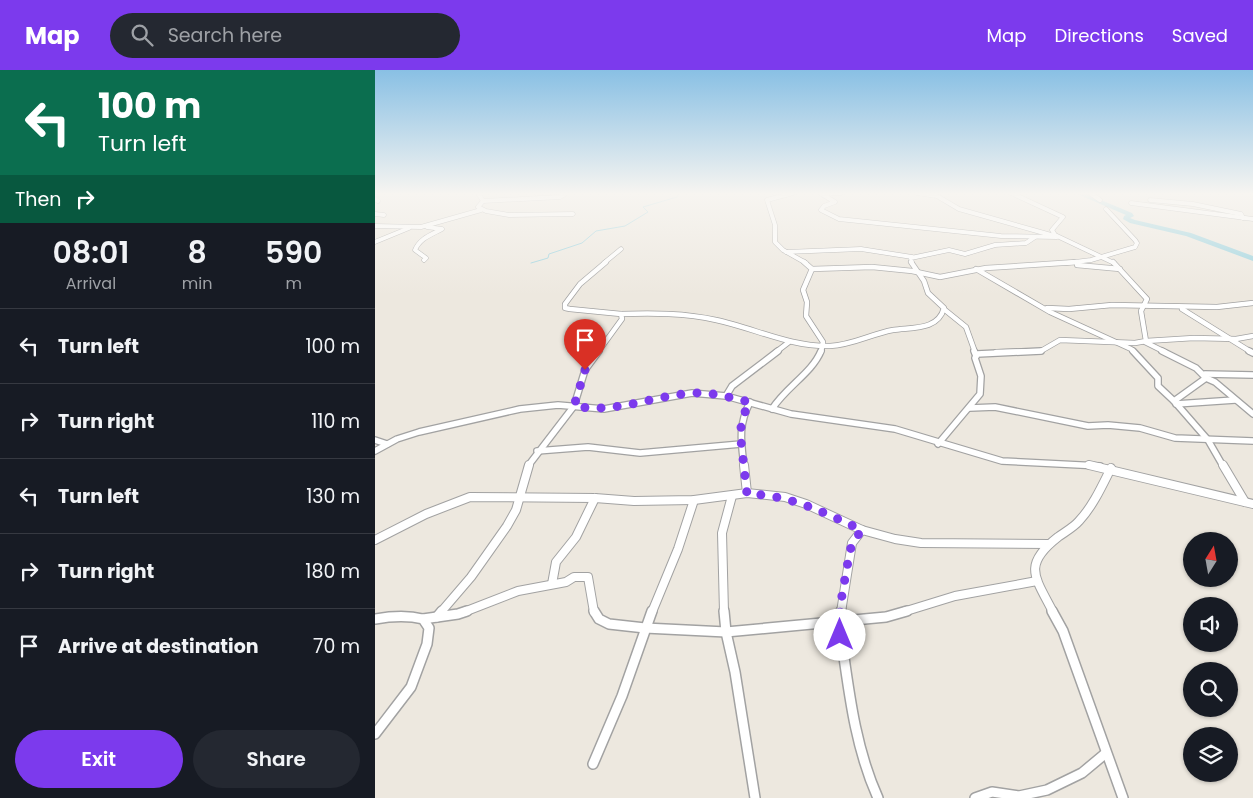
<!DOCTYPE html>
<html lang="en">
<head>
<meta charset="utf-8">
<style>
  :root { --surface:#171b24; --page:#242831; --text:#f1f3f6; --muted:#9ea1a6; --line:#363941; --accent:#7c3aed }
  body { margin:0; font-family:Poppins,sans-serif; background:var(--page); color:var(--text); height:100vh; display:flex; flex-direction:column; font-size:19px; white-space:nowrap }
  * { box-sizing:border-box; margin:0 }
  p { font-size:16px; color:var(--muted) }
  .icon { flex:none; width:28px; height:28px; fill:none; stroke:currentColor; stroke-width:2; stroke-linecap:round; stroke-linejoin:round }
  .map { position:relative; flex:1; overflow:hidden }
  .sheet { display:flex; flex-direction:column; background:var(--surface); width:375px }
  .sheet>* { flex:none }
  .banner { background:#0b6e4f; color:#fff; overflow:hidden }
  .needle { width:32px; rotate:11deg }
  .buttons { position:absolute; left:808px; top:462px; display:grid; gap:10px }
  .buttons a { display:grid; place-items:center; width:55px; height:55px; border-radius:50%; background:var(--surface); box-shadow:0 1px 4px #0004; font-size:25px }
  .pin { position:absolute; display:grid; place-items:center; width:42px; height:42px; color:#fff; margin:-51px -21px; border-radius:50% 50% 50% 0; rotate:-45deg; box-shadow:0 0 5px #0007 }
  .pin .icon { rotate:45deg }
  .me { position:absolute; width:55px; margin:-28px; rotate:0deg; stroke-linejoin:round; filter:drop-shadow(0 0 4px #0008) }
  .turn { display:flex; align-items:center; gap:18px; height:105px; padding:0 15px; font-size:22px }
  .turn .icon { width:65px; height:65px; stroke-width:2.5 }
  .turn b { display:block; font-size:35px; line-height:42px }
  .then { display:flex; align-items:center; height:48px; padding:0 15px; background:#0003; gap:10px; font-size:19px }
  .eta { display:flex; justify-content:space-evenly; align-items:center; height:85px; text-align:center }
  .eta b { font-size:30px; font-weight:600; line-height:35px }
  .button { display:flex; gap:10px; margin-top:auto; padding:10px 15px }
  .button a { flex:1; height:58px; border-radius:30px; background:var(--accent); color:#fff; font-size:20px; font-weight:600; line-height:58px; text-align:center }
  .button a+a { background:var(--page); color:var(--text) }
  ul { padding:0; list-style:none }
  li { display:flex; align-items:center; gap:15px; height:75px; padding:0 15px; border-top:1px solid var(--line) }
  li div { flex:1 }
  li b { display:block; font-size:19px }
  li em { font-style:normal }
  header { display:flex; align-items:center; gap:30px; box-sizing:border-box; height:70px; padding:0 25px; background:var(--accent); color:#fff }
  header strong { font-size:24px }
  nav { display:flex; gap:28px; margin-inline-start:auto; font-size:18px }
  .search { width:350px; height:45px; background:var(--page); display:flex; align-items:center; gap:12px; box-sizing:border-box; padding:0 18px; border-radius:28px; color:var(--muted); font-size:19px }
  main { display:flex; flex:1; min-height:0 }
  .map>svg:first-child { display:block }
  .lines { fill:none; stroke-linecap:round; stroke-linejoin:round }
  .stream { stroke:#9bd3df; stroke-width:1 }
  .river { fill:#9bd3df; fill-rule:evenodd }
  .street-far4-casing { stroke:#a2a2a2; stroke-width:5 }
  .street-far3-casing { stroke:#a2a2a2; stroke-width:6 }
  .street-far2-casing { stroke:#a2a2a2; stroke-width:8 }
  .street-far1-casing { stroke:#a2a2a2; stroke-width:10 }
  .street-casing { stroke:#a2a2a2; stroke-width:12 }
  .street-far4 { stroke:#fff; stroke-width:4 }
  .street-far3 { stroke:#fff; stroke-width:4.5 }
  .street-far2 { stroke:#fff; stroke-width:5.5 }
  .street-far1 { stroke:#fff; stroke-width:8 }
  .street { stroke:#fff; stroke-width:9 }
  .route { stroke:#7c3aed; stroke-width:9; stroke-dasharray:0 16.2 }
</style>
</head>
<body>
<header>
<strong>Map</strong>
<div class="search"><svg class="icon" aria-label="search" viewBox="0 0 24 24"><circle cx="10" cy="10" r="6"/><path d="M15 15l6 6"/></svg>Search here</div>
<nav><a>Map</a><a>Directions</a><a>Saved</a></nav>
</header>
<main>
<section class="sheet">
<div class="banner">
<div class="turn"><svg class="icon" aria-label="left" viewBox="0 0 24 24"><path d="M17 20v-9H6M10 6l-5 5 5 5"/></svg><div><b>100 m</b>Turn left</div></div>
<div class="then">Then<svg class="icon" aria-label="right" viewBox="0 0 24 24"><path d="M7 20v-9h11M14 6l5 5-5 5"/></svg></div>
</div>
<div class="eta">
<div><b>08:01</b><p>Arrival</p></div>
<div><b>8</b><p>min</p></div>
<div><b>590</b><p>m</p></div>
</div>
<ul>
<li><svg class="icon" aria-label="left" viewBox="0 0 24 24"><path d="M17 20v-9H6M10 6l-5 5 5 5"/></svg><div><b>Turn left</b></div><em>100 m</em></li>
<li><svg class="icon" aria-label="right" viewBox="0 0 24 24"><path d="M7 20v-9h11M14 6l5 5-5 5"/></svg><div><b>Turn right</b></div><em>110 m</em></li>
<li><svg class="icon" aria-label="left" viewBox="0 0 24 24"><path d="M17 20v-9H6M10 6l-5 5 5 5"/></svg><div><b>Turn left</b></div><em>130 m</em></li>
<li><svg class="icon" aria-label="right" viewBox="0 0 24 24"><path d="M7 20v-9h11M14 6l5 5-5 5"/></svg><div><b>Turn right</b></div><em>180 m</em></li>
<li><svg class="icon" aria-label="arrive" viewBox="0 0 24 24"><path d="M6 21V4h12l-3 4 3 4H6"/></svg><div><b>Arrive at destination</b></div><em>70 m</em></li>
</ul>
<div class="button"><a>Exit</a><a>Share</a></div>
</section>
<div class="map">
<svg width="878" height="728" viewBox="0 0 878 728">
  <rect width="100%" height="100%" fill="#ede8df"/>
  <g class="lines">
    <path class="stream" d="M 156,193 L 173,188 L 174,184 L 207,173 L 221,161 L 250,156 L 273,142 L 268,137 L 302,127 L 304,123"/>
    <path class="river" d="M 700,123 L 709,123 L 757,143 L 759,146 L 755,148 L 760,150 L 816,163 L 878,186 L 878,191 L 811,166 L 755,153 L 748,149 L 749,146 L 751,145 Z"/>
    <g class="street-far4-casing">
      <g id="street-far4">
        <path d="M 103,123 L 108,131 L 103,137 L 111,141 L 134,145 L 198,144"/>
        <path d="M 418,123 L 392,130 L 400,155 L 400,172 L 408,180 L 431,193"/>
        <path d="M 445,123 L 460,132 L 449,136 L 446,140 L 464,149 L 626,166 L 682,167"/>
        <path d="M 542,123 L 562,126 L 584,139 L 676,165"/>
        <path d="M 636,123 L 688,147 L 677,160 L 680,165 L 739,193"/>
        <path d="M 715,123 L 725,130"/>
        <path d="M 447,124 L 466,123"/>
        <path d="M 0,129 L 3,131"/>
        <path d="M 775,130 L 818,134 L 866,144 L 868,148"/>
        <path d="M 108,131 L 185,127 L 191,123"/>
        <path d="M 756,133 L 878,149"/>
        <path d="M 0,144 L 9,145"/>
        <path d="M 0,156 L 46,157 L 106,140"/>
        <path d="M 0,172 L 34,158"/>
        <path d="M 411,182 L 486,179 L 537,187"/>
        <path d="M 49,190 L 51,188 L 40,180 C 45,168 56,165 67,159 L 52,157"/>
        <path d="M 229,193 L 246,179"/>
        <path d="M 537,193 L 536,188 L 574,180 L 590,184 L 620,175 L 651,173 L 660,167"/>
        <path d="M 692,193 L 716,190 L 760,177 L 762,173 L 760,170 L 731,139"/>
      </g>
    </g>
    <g class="street-far3-casing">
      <g id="street-far3">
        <path d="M 429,192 L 437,199 L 428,220 L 432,232 L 431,246 L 448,272 L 446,282"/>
        <path d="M 702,195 L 745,199"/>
        <path d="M 437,199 L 497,197 L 537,201 L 565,207 L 611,198 L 702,192"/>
        <path d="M 601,199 L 675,242 L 756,279 L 759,282"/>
        <path d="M 672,238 L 694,239 L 737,235 L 842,237 L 878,233"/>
        <path d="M 807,239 L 876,282"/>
        <path d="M 570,240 L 591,257 L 600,282"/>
        <path d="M 246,244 C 278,243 310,243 341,250 C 379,258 415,277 455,276 C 478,275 496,264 518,260 C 536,257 563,261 569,238 L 553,223 L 549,211 L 536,192"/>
        <path d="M 771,271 L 819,268 L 861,269 L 878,266"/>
        <path d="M 770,272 L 790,282"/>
        <path d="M 223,282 L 247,249 L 246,244 L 195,239 L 190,238 L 190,234 L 205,214 L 231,192"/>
        <path d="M 401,282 L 414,272"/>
        <path d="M 621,282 L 666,281 L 685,270 L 760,273 L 771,271 L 766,241 L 772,229 L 738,192"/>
      </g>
    </g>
    <g class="street-far2-casing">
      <g id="street-far2">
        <path d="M 599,281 L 601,286"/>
        <path d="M 758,281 L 783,308 L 783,316 L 799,331"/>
        <path d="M 787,281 L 821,298 L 831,308 L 799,331 L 833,370 L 848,396"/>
        <path d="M 874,281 L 878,283"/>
        <path d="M 830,304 L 878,305"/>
        <path d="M 831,308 L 840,312 L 878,344"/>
        <path d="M 351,326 L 357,316 L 403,281"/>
        <path d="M 801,334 L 860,330"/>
        <path d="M 595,338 L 620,337 L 713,356 L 733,355 L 765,358 L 800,368 L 878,371"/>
        <path d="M 397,339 C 411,317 437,303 446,281"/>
        <path d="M 0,370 L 12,374"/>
        <path d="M 563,374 L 605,324 L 606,306 L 600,288 L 602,284 L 666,281"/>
        <path d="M 0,381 L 22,369 L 44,362 L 145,339 L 183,335 L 229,339 L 317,323 L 351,326 L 416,344 L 520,359 L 627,391 L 725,396"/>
        <path d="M 162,381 L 213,377 L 265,383 L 366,374"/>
        <path d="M 153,396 L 199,336 L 210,300 L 224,281"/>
        <path d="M 369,396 C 366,371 363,356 375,332"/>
      </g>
    </g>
    <g class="street-far1-casing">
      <g id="street-far1">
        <path d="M 369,395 L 372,423"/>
        <path d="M 714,395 L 878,434"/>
        <path d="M 848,395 L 870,432"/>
        <path d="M 0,470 L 51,444 L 95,427 L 220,428 L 259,431 L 319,430 L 372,423 L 410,427 L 431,434 L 487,460 L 520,469 L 546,473 L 674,474"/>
        <path d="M 177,514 L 181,492 L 201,467 L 220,428"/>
        <path d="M 66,542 L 96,507 L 132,456 L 141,440 L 154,395"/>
        <path d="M 89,542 L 143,521 L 191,512 L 199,507 L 213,507 L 219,542"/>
        <path d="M 277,542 L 303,479 L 319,430"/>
        <path d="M 349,542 L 347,463 L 357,426"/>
        <path d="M 466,542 L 477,473 L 487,460"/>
        <path d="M 528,542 L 580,526 L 662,511"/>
        <path d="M 678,542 C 660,507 647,495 683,467 C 690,462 699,457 704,451 C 718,436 727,416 736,398"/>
      </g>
    </g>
    <g class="street-casing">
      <g id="street">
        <path d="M 219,541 L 224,549 L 234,554 L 270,558 L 351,562 L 511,547 L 532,541"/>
        <path d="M 349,541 L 351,562 L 360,602 L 380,728"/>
        <path d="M 466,541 L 464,552 C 473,612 478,673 503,728"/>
        <path d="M 677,541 L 688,561 L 748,728"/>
        <path d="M 62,547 L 67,541"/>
        <path d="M 0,549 C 17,546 32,545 48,549 L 54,558 L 52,574 L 36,617 L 0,664"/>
        <path d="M 48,549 L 83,544 L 92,541"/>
        <path d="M 218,694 L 247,626 L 277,541"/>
        <path d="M 600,728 L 617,722 L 644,726 L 672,720 L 707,703 L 731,683"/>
      </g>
    </g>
    <use href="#street-far4" class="street-far4"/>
    <use href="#street-far3" class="street-far3"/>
    <use href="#street-far2" class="street-far2"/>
    <use href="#street-far1" class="street-far1"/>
    <use href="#street" class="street"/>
  </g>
  <linearGradient id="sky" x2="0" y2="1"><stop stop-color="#89c0e4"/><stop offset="0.55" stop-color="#f7f5f1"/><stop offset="1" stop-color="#f7f5f1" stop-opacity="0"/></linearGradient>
  <rect width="878" height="225" fill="url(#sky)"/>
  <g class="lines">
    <path class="route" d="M 210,300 L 199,336 C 240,344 277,326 318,323 C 338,322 356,328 375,332 L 369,344 L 365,362 L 372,424 C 416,425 447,442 487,460 L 477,473 L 474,486 L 467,525 L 464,552 L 465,565"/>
  </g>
</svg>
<div class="buttons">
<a><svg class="needle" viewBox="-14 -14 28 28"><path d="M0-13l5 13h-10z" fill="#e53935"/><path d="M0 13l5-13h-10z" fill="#9ea1a6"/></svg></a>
<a><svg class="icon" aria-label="sound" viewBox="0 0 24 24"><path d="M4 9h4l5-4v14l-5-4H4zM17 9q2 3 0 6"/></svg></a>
<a><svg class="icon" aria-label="search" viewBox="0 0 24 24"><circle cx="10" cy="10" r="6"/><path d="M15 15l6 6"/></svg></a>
<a><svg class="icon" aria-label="layers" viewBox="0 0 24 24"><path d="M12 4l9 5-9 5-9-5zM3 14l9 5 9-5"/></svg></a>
</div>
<div class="pin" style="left:210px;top:300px;background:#d93025"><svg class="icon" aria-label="arrive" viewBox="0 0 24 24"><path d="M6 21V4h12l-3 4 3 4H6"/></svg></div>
<svg class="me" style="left:465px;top:565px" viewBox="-20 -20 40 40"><circle r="19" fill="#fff"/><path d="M0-13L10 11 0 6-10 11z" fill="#7c3aed"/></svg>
</div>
</main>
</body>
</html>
